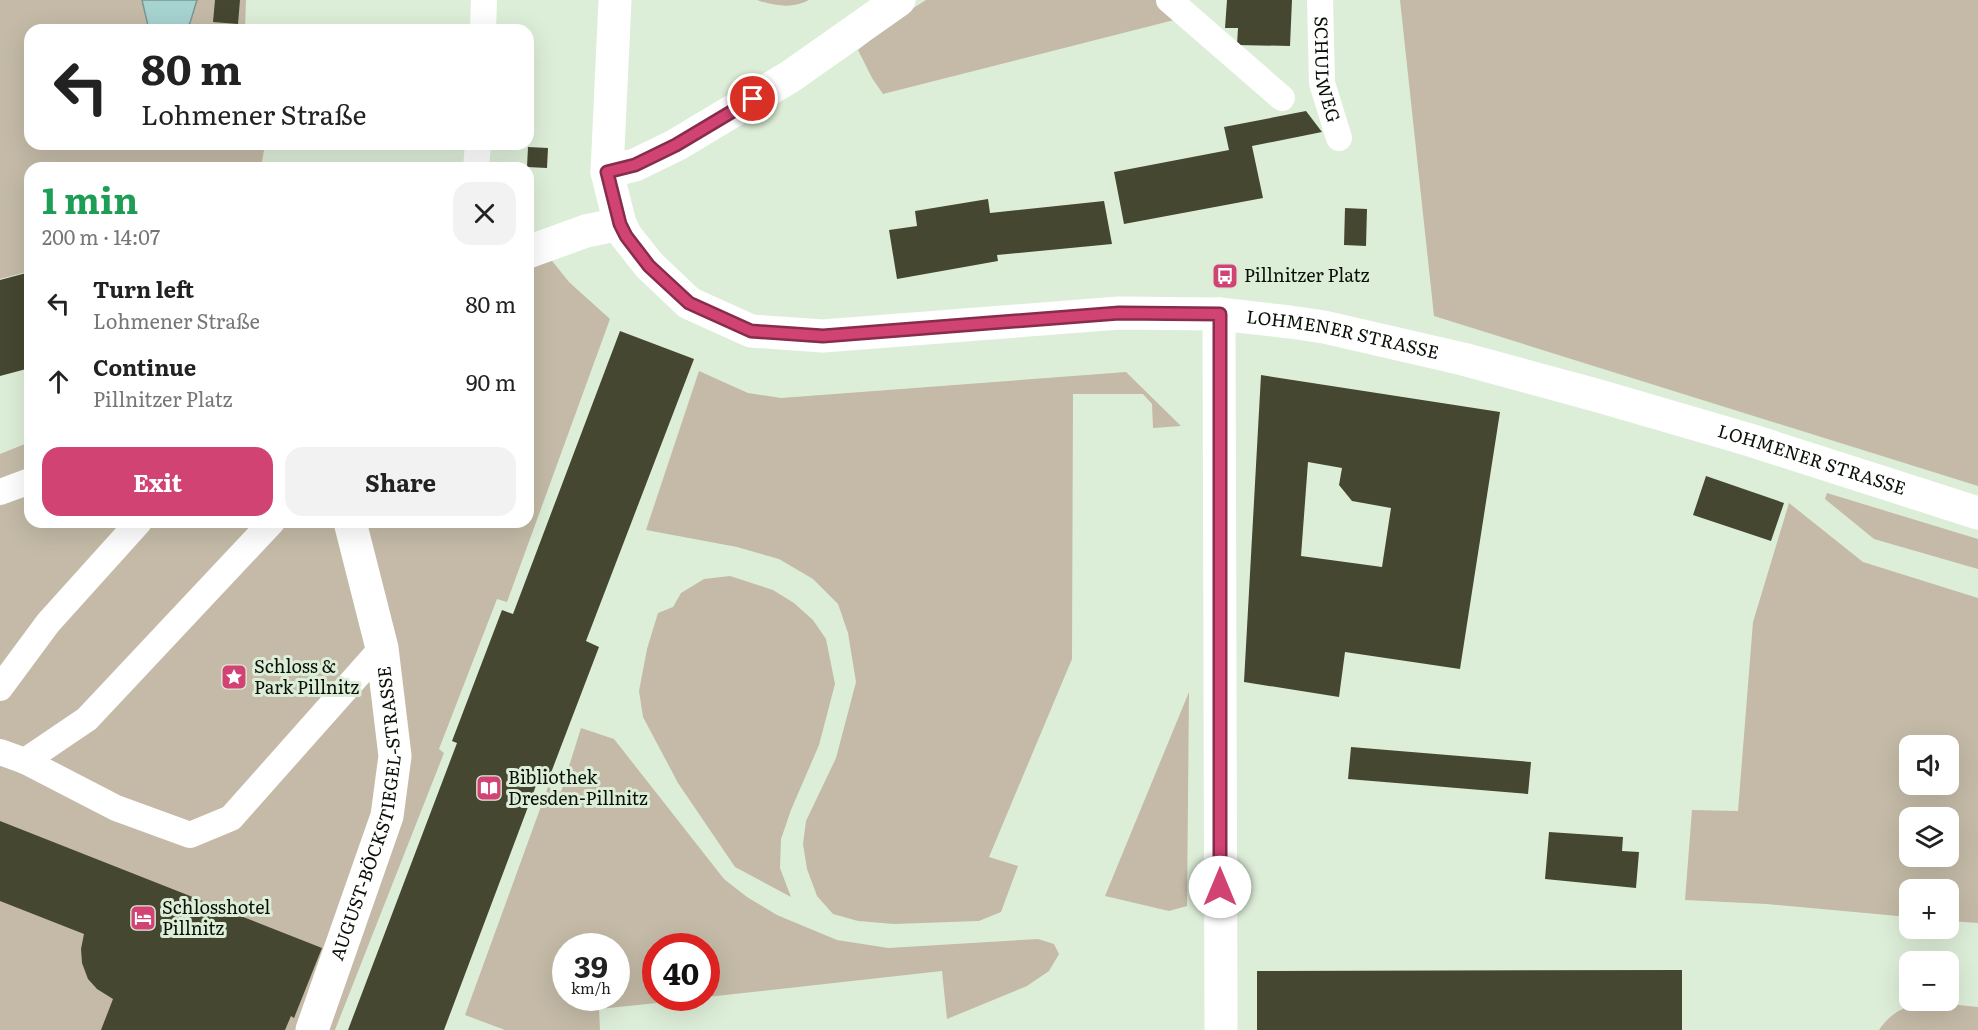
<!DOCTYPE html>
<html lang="en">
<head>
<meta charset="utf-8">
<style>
  :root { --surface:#fff; --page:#f2f2f2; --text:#222; --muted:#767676; --accent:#d04373 }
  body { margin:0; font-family:Literata,serif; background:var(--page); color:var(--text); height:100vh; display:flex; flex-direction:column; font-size:22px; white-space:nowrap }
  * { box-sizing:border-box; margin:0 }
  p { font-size:20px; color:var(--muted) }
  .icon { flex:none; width:33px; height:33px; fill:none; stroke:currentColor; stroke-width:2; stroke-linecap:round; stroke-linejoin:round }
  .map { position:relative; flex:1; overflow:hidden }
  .side { position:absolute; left:24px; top:162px; width:510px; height:366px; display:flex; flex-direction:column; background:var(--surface); border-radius:18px; box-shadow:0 6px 24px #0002 }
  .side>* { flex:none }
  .hud { position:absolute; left:24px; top:24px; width:510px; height:126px; border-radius:18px; box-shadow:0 6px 24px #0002; background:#fff; color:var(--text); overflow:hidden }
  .tools { position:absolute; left:1899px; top:735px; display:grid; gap:12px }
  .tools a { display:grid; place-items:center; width:60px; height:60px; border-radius:12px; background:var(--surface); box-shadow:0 6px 24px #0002; font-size:30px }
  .speed { position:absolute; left:552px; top:933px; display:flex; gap:12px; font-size:30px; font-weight:700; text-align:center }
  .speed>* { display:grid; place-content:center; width:78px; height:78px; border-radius:50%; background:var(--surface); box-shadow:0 6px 24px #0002; line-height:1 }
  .speed small { font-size:15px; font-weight:400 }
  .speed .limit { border:9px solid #d22; background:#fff; color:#111 }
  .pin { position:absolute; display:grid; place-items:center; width:51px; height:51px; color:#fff; margin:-26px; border:3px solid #fff; border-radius:50%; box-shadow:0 2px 6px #0007 }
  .me { position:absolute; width:66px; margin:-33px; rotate:0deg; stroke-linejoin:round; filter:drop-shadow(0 0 4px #0008) }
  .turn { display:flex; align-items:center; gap:21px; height:126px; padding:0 18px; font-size:27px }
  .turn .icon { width:78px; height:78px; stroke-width:2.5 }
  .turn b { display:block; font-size:42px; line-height:51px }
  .round { display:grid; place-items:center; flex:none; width:63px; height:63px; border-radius:18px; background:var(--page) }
  .summary { display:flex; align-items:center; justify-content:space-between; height:102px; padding:0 18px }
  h1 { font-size:36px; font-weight:700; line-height:45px; color:#1e9e55 }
  .primary-button { display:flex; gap:12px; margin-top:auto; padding:12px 18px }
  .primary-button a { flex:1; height:69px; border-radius:18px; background:var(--accent); color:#fff; font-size:24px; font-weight:700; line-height:69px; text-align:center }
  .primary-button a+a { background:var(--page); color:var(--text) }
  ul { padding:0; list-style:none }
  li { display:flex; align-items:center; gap:18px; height:78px; padding:0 18px }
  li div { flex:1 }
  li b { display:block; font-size:22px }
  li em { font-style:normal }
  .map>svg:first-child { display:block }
  .green { fill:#c4baa7; fill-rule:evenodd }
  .water { fill:#a6d2d0; stroke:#789894; stroke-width:1.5 }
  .building { fill:#454731; fill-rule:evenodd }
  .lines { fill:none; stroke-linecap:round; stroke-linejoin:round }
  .service { stroke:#fff; stroke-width:26 }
  .minor { stroke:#fff; stroke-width:33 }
  .tertiary { stroke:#fff; stroke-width:33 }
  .secondary { stroke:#fff; stroke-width:33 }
  .route-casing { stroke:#872c4b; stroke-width:15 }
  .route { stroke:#d04373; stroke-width:10 }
  .labels { text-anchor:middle; stroke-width:6; stroke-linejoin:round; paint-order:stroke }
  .street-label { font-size:18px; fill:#0b1109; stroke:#ddeed8 }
  .poi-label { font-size:18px; fill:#0b1109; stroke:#ddeed8; text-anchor:start }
</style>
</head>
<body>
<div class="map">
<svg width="1978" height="1030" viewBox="0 0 1978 1030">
  <rect width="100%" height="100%" fill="#ddeed8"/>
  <g class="green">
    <path d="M 0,0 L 246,0 L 245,30 L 30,30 L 30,144 L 265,144 L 261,168 L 30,168 L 30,271 L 0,279 Z"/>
    <path d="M 757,0 L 809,0 C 793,9 775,6 757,0 Z"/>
    <path d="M 926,0 L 1156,0 L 1178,19 L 883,94 L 872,78 L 858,50 L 896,19 Z"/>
    <path d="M 1400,0 L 1978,0 L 1978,486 L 1434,316 Z"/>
    <path d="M 537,242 L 569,282 L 610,319 L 507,602 L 497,599 L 439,749 L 444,753 L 335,1030 L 0,1030 L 0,454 L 30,442 L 30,522 L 528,522 L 528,245 Z"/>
    <path d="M 699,371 L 748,393 L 781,398 L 1126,372 L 1181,426 L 1153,428 L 1152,404 L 1143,394 L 1073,394 L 1072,659 L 989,857 L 1018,866 L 1001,912 L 979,921 L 894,924 L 858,921 L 833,914 L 817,896 L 807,869 L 803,844 L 806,821 L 836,758 L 856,682 L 848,633 L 838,604 L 813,579 L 779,559 L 737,547 L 646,530 Z"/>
    <path d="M 1827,493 L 1978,539 L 1978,569 L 1874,539 L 1825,499 Z"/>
    <path d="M 1789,503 L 1863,562 L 1978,598 L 1978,923 L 1949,921 L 1948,890 L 1910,890 L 1909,917 L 1766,904 L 1685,900 L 1692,810 L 1738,811 L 1753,622 ZM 1910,746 L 1948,746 L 1948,784 L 1910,784 ZM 1910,818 L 1948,818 L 1948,856 L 1910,856 Z"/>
    <path d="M 730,576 L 773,590 L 794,603 L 813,620 L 826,639 L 835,684 L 819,745 L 791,810 L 781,839 L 780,868 L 791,897 L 735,867 L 678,783 L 643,717 L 639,691 L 647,649 L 658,613 L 673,607 L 681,593 L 704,579 Z"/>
    <path d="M 1189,692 L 1187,906 L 1169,911 L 1105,896 Z"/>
    <path d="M 581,728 L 614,739 L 724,879 L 747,897 L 777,915 L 837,940 L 888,948 L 1038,939 L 1054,944 L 1059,954 L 1049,971 L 1027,986 L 947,1019 L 942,971 L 707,997 L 706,946 L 656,946 L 656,998 L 705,998 L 599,1009 L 600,1030 L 505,1030 L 465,1015 L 548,787 L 561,792 ZM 566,946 L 616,946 L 616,998 L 566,998 Z"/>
    <path d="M 1928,1002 L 1978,1007 L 1978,1030 L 1879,1030 C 1891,1012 1906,1005 1928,1002 Z"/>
  </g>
  <path class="water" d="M 142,0 L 197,0 L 190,23 L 184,30 L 149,30 Z"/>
  <g class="building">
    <path d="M 215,0 L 240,0 L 238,24 L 213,22 Z"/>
    <path d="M 1227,0 L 1292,0 L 1290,46 L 1237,45 L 1238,28 L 1225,28 Z"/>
    <path d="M 1306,111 L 1322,132 L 1252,146 L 1263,198 L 1124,224 L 1114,172 L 1229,150 L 1224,127 Z"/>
    <path d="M 528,147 L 548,148 L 547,168 L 527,167 Z"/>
    <path d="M 988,199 L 990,213 L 1104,201 L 1112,244 L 997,255 L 998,261 L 897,279 L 889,230 L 917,226 L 915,211 Z"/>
    <path d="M 1345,208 L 1367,209 L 1366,246 L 1344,245 Z"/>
    <path d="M 30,272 L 30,368 L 0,376 L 0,280 Z"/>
    <path d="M 620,331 L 694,359 L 586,641 L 599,647 L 549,778 L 540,775 L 444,1030 L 348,1030 L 457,743 L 452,741 L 502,610 L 513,614 Z"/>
    <path d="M 1261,375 L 1500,412 L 1460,669 L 1345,652 L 1339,697 L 1244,682 ZM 1308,462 L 1342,468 L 1339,485 L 1352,501 L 1391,508 L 1382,567 L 1301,556 Z"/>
    <path d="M 1706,476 L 1784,503 L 1771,541 L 1693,515 Z"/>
    <path d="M 1351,747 L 1531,762 L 1528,794 L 1348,779 Z"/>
    <path d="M 0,821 L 322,948 L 294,1018 L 291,1016 L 285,1030 L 101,1030 L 113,999 L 97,989 L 88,979 L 82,963 L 81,949 L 84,934 L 0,901 Z"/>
    <path d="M 1549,832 L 1623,837 L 1622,851 L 1639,852 L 1636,888 L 1545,879 Z"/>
    <path d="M 1682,970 L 1682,1030 L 1257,1030 L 1257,971 Z"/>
  </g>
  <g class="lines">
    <g class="service">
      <path d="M 1169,0 L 1282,98"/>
      <path id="s1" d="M 1320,0 L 1322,83 L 1339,138"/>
      <path d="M 483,30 L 484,0"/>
      <path d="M 476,168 L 478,144"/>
      <path d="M 0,492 L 30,481"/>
      <path d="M 0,688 L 48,623 L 139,522"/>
      <path d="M 0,752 L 25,761 L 87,719 L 272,522"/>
      <path d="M 25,761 L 116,808 L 190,835 L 231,818 L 382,648"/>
    </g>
    <g class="minor">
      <path d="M 607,172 L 635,165 L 676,145 L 791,76 L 899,0"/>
      <path d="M 528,252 L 586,231 L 620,224"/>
      <path id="s2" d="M 312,1030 L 387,816 L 395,756 L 382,648 L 350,522"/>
    </g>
    <path class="tertiary" d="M 1219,314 L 1221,1030"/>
    <path class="secondary" id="s3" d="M 615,0 L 607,172 L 620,224 L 626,236 L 649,265 L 689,303 L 751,331 L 823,336 L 1119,313 L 1219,314 L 1290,322 L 1324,327 L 1463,359 L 1599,396 L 1750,440 L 1978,513"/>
  </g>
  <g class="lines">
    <g class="route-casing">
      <path id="route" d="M 753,99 L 676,145 L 635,165 L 607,172 L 620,224 L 626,236 L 649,266 L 689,303 L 751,331 L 823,336 L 1119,313 L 1220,314 L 1220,887"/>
    </g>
    <use href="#route" class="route"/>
  </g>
  <defs>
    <g id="bus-square" transform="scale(1.35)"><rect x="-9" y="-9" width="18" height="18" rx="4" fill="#d04373" stroke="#ddeed8"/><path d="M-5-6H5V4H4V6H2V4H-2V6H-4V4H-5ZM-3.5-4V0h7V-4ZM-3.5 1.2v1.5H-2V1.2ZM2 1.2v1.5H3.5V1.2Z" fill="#fff"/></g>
    <g id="sight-square" transform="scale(1.35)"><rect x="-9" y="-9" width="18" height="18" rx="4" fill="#d04373" stroke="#ddeed8"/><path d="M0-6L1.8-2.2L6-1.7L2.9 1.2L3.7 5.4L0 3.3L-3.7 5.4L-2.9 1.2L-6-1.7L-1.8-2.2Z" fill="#fff"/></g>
    <g id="library-square" transform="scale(1.35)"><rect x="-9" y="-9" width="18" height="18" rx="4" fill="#d04373" stroke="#ddeed8"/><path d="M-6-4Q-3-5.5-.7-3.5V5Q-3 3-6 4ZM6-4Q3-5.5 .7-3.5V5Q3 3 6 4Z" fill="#fff"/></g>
    <g id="hotel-square" transform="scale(1.35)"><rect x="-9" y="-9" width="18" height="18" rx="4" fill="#d04373" stroke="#ddeed8"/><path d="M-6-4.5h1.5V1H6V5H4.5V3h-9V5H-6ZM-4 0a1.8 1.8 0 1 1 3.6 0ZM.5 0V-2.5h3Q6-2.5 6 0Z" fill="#fff"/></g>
  </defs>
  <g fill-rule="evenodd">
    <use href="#bus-square" x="1225" y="276"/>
    <use href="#sight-square" x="234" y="677"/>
    <use href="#library-square" x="489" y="788"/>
    <use href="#hotel-square" x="143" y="918"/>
  </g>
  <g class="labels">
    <g class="street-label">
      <text dy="6" stroke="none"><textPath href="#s1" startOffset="70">SCHULWEG</textPath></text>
      <text dy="6" stroke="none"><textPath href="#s3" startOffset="994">LOHMENER STRASSE</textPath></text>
      <text dy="6" stroke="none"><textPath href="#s3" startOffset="1480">LOHMENER STRASSE</textPath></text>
      <text dy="6" stroke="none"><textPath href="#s2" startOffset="226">AUGUST-BÖCKSTIEGEL-STRASSE</textPath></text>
    </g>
    <g class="poi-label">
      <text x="1244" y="282">Pillnitzer Platz</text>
      <text x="254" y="673">Schloss &amp;<tspan x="254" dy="21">Park Pillnitz</tspan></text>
      <text x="508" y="784">Bibliothek<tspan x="508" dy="21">Dresden-Pillnitz</tspan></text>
      <text x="162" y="914">Schlosshotel<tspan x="162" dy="21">Pillnitz</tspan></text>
    </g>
  </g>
</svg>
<div class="tools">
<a><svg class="icon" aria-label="sound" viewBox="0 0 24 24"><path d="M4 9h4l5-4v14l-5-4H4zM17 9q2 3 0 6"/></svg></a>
<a><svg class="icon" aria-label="layers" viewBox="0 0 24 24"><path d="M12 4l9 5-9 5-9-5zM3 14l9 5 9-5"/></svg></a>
<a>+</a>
<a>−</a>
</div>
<div class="speed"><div>39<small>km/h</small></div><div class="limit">40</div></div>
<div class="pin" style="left:753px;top:99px;background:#d93025"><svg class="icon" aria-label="arrive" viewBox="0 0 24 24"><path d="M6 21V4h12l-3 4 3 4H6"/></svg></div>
<svg class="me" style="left:1220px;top:887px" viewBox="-20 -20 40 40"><circle r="19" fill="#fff"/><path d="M0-13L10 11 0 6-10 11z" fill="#d04373"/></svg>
<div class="hud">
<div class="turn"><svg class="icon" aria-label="left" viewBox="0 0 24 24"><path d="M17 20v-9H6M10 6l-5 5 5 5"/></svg><div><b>80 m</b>Lohmener Straße</div></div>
</div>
<section class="side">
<div class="summary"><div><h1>1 min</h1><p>200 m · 14:07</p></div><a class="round"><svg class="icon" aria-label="close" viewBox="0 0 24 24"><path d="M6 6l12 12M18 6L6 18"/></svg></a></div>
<ul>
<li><svg class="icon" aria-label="left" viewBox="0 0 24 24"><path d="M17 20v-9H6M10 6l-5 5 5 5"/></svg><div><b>Turn left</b><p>Lohmener Straße</p></div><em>80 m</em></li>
<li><svg class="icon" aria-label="ahead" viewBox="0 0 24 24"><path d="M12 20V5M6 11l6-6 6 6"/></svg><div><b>Continue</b><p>Pillnitzer Platz</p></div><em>90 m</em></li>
</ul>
<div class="primary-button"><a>Exit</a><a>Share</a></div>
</section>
</div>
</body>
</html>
